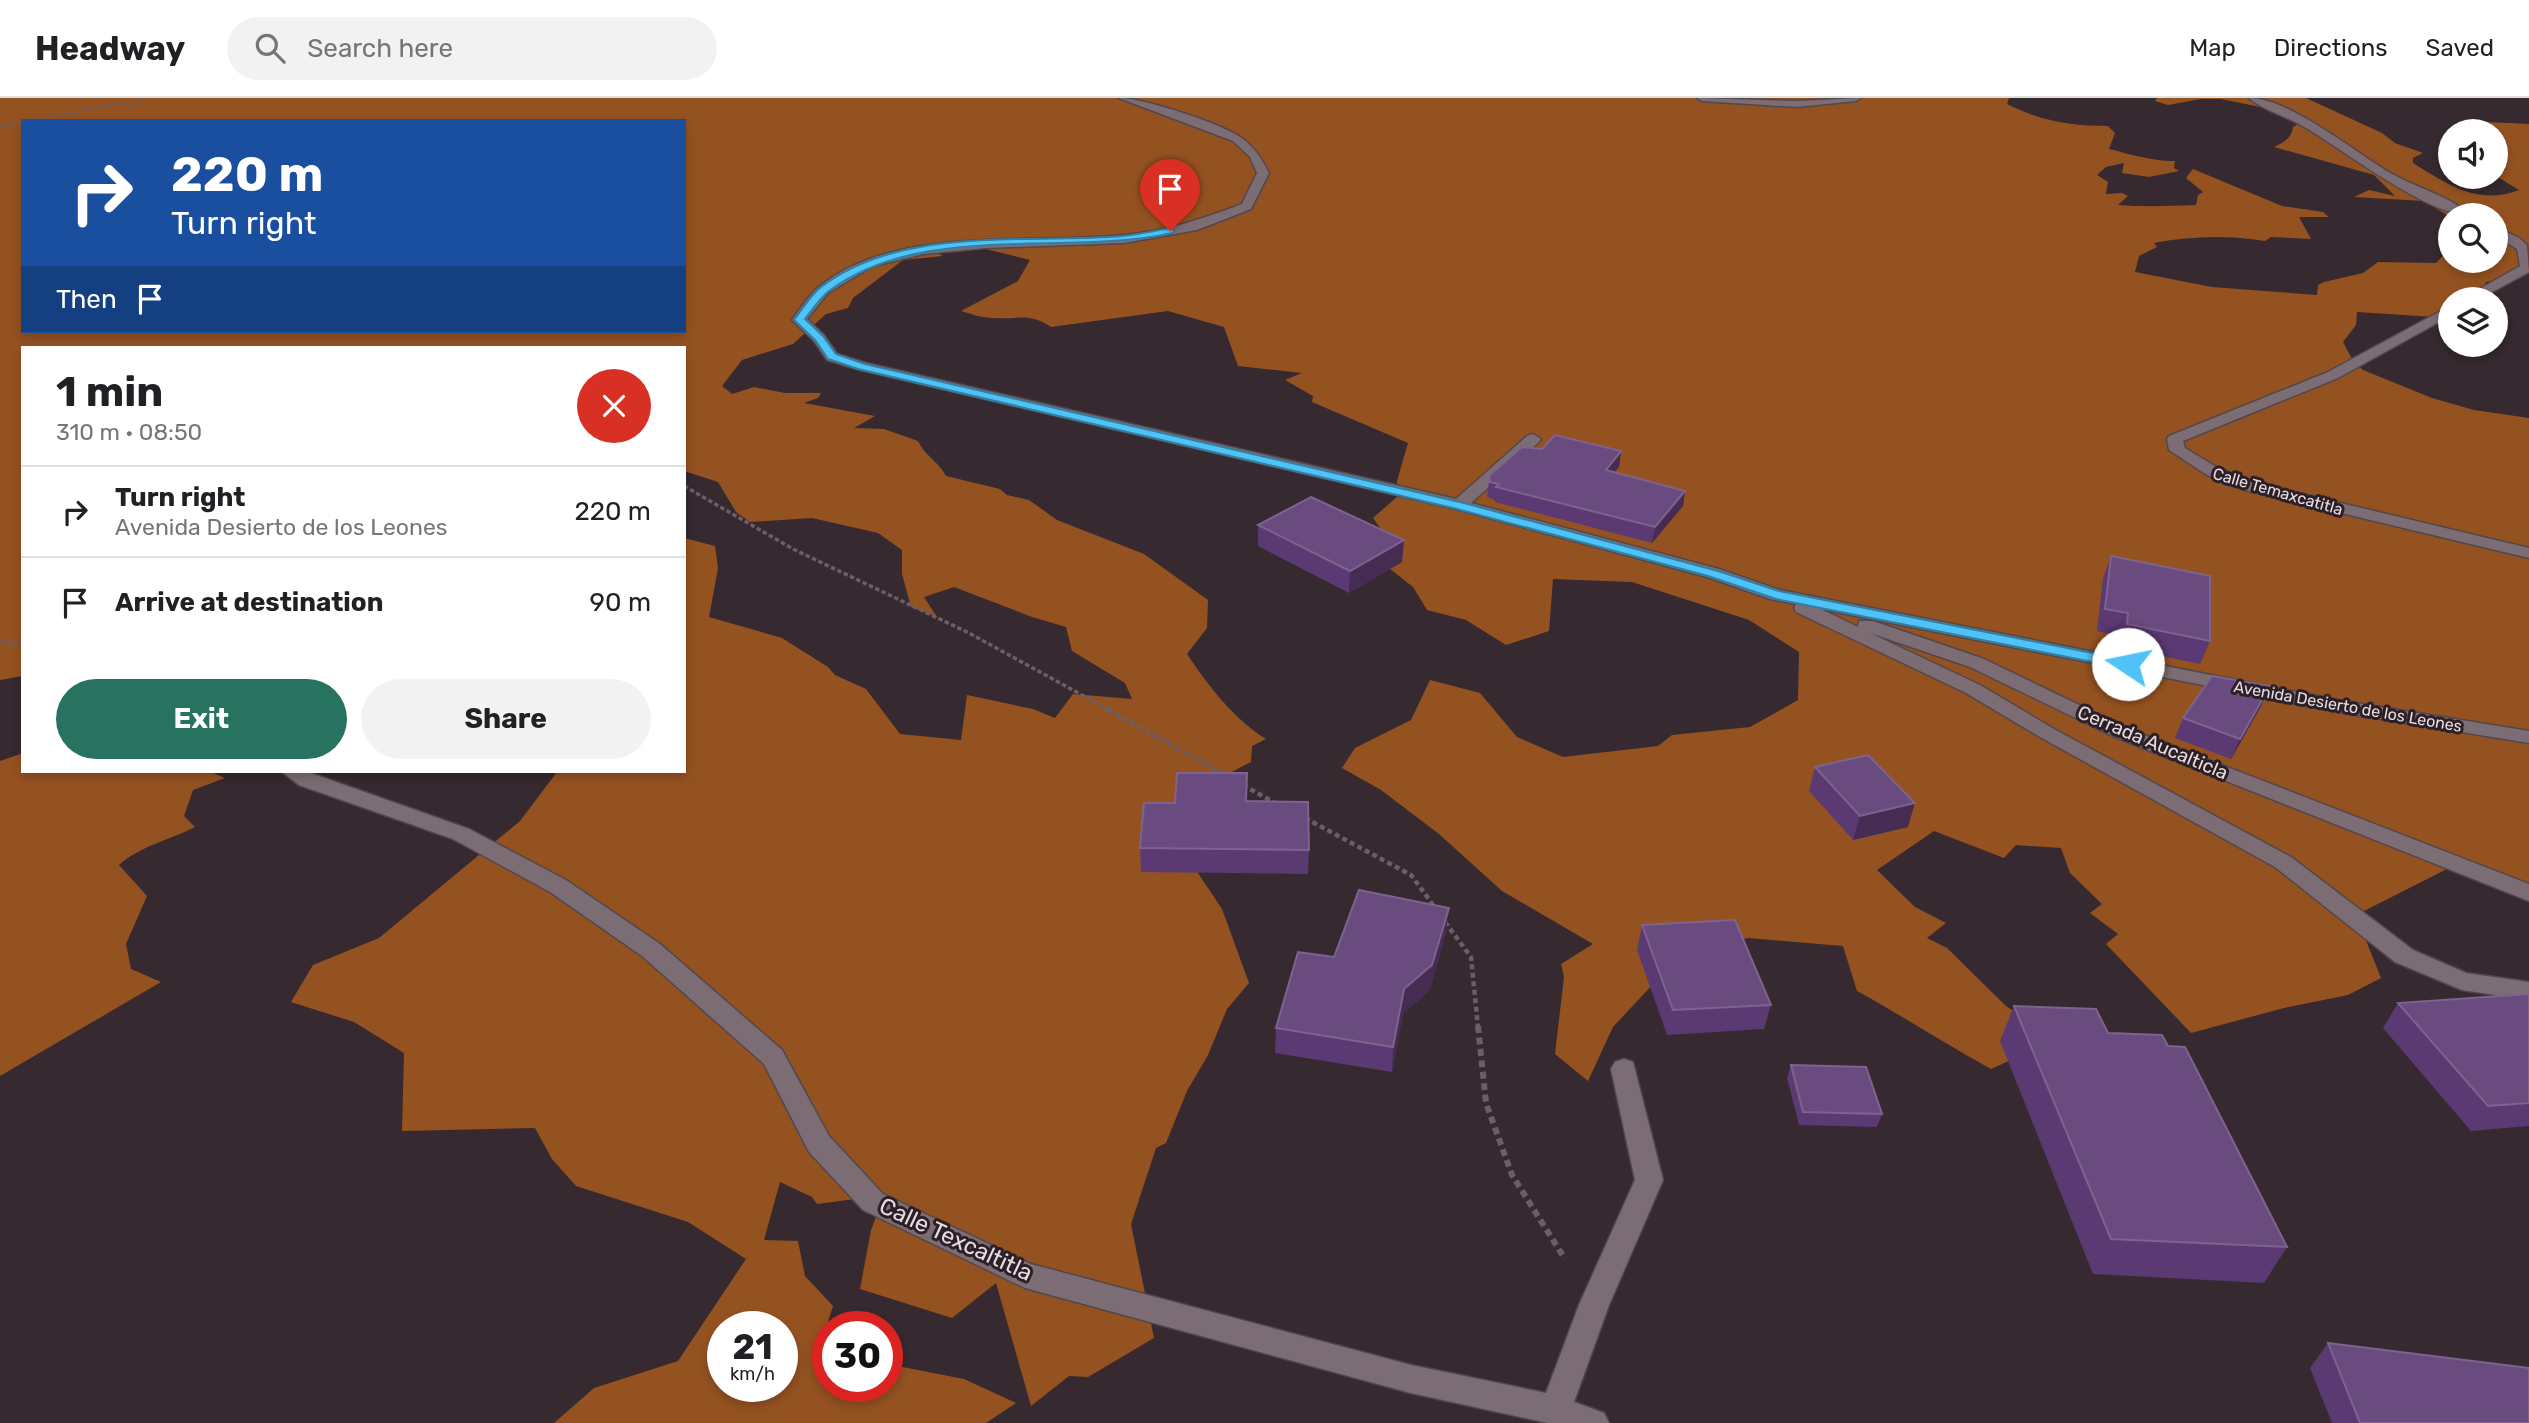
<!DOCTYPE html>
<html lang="en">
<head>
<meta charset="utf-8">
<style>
  :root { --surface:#fff; --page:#f2f2f2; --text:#202124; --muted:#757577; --line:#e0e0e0; --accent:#287260 }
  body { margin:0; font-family:Rubik,sans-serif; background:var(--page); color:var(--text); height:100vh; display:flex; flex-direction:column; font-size:26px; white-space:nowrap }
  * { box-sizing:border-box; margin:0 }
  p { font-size:23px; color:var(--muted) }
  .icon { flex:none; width:38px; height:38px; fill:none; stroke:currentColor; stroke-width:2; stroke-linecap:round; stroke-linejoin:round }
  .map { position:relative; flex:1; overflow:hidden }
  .sheet { position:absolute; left:21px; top:248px; width:665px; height:427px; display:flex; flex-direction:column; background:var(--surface); border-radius:0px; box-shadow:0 4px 10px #0003 }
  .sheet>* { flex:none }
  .hud { position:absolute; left:21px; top:21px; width:665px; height:214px; border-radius:0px; box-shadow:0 4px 10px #0003; background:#1a4fa0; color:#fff; overflow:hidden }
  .controls { position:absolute; left:2438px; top:21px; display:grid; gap:14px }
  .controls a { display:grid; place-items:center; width:70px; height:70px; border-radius:50%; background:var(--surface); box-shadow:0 4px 10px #0003; font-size:35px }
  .speed { position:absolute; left:707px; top:1213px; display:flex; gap:14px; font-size:35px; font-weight:700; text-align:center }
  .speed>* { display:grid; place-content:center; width:91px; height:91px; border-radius:50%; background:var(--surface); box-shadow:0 4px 10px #0003; line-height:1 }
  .speed small { font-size:18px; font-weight:400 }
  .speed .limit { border:10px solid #d22; background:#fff; color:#111 }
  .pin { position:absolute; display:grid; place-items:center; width:60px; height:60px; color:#fff; margin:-72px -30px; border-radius:50% 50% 50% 0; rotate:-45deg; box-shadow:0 0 7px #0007 }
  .pin .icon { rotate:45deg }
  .me { position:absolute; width:77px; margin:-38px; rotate:281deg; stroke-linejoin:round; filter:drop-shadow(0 0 5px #0008) }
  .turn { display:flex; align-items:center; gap:24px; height:147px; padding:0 35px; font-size:32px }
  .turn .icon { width:91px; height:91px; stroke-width:2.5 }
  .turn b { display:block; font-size:49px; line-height:60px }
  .then { display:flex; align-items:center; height:66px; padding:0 35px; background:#0003; gap:14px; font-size:26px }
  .round { display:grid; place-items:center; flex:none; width:74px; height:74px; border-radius:37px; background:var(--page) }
  .head { display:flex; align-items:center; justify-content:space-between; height:119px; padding:0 35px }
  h1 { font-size:42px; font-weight:700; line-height:52px }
  .button { display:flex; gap:14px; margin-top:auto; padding:14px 35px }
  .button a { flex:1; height:80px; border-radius:42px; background:var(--accent); color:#fff; font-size:28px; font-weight:700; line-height:80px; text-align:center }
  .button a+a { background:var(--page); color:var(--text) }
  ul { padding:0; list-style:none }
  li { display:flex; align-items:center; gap:21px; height:91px; padding:0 35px; border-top:2px solid var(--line) }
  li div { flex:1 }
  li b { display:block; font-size:26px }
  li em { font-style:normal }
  header { display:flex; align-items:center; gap:42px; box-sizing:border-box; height:98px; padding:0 35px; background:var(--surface); border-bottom:2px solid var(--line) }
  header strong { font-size:33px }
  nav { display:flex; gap:38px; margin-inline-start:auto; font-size:24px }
  .search { width:490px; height:63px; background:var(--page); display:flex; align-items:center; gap:18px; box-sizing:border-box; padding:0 24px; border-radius:38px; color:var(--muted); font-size:26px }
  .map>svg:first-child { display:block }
  .forest { fill:#955221; fill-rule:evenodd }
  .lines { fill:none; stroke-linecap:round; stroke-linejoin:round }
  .street-casing { stroke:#51474d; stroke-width:3 }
  .path-far3 { stroke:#6b5f66; stroke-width:2.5; stroke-dasharray:2.5 2; stroke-linecap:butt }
  .path-far2 { stroke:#6b5f66; stroke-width:3.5; stroke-dasharray:4.5 2.5; stroke-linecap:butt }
  .path-far1 { stroke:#6b5f66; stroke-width:4.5; stroke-dasharray:5 3.5; stroke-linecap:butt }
  .path { stroke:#6b5f66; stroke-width:6; stroke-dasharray:7 4.5; stroke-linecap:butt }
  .street { fill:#7c6d75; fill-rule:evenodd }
  .wall { fill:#5b3973 }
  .shaded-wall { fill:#462b53 }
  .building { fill:#6a4b7f; stroke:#7e628f; stroke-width:2 }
  .route { fill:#4fc3f7; stroke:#337fa1; stroke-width:2 }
  .labels { text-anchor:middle; stroke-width:6; stroke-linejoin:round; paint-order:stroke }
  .far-street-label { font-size:16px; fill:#e6dde2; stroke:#2c1f26 }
  .street-label { font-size:19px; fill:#e6dde2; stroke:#2c1f26 }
  .near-street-label { font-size:23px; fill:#e6dde2; stroke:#2c1f26 }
</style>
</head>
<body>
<header>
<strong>Headway</strong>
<div class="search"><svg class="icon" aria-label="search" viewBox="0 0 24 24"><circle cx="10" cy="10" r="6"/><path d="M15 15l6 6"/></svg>Search here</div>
<nav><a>Map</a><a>Directions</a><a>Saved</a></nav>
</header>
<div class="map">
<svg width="2529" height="1325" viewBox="0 0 2529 1325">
  <rect width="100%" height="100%" fill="#362930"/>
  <g class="forest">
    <path d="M 0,0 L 2009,0 L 2007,6 C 2040,23 2071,28 2108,28 L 2115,35 L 2109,51 C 2129,56 2156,64 2175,63 L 2174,70 L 2179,73 L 2149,79 L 2122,75 L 2124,65 L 2106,69 L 2097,77 L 2108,84 L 2106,96 L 2122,95 L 2128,98 L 2118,107 C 2145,109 2171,108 2196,107 L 2198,97 L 2203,94 L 2186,80 L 2193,71 L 2282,108 L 2323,114 L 2329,119 L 2299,119 L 2311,141 L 2271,139 L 2265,143 C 2227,137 2192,138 2154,145 L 2157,149 L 2139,158 L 2135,174 L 2212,189 L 2317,197 L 2318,187 L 2324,184 L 2363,175 L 2378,164 L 2436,165 L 2450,150 L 2450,163 L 2496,163 L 2496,117 L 2450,117 L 2450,119 L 2424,103 L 2354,99 L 2369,92 L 2395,98 L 2374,77 L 2274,49 C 2284,44 2291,41 2293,29 L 2297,27 L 2285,14 L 2221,1 L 2201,1 L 2168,7 L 2155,3 L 2157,0 L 2306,0 L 2382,35 L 2395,45 L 2423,55 L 2413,60 L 2413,65 C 2447,86 2478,108 2519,92 L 2496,78 L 2506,71 L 2496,65 L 2496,33 L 2472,33 L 2468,28 L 2485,24 L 2529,26 L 2529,175 L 2486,184 L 2483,194 L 2488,201 L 2450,201 L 2450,220 L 2357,214 L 2356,227 L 2343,244 L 2353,263 L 2363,272 L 2432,300 L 2474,312 L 2529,320 L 2529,803 L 2447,771 L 2356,817 L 2381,880 L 2348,897 L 2284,910 L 2191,935 L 2106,846 L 2118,836 L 2090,815 L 2102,806 L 2070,775 L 2061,750 L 2016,747 L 2004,760 L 1934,733 L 1877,772 L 1915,809 L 1946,825 L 1927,840 L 1947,850 L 2006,908 L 2039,930 L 2033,952 L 1991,971 C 1945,946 1903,918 1857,893 L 1843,848 L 1748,840 L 1694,852 L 1656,883 L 1613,929 L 1588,983 L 1555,956 L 1564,879 L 1561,866 L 1593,846 L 1502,793 L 1439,736 L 1381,692 L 1342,670 L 1355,650 L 1411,622 L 1430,582 L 1480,595 L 1517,639 L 1563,659 L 1658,648 L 1672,637 L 1750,629 L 1798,602 L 1799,554 L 1749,522 L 1632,484 L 1553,481 L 1549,533 L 1506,547 L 1466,522 L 1427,512 L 1413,489 L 1385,467 L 1401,459 L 1373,420 L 1398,398 L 1397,383 L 1408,345 L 1312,304 L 1313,298 L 1285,282 L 1302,275 L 1238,268 L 1224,229 L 1168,213 L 1051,229 C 1028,214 1018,222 993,220 C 981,220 972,216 961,213 L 1018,183 L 1030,162 L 970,147 L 937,155 L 943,158 L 903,162 L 853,200 L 848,210 L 826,216 L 793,246 L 742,262 L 722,288 L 732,296 L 754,289 L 785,295 L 821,295 L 818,300 L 804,305 L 875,318 L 854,330 L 884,331 L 918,343 C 925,358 938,363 946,378 L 1000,391 L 1007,397 L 1029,402 L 1057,422 L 1144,456 L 1208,502 L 1207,530 L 1187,556 C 1209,589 1233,620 1266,641 L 1252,648 L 1251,664 L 1210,685 L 1192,766 L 1222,811 L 1249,885 L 1227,911 L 1208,957 L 1187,993 L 1166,1045 L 1156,1050 L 1131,1126 L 1154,1240 L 1088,1279 L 1069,1278 L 1031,1308 L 996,1185 L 952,1220 L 860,1191 L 871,1132 L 882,1103 L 863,1100 L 817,1106 L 812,1099 L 780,1084 L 764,1142 L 798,1143 L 805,1178 L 833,1208 L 819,1252 L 828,1254 L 828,1288 L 887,1288 L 887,1266 L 964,1281 L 1016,1305 L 986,1325 L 554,1325 L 594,1290 L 678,1263 L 746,1161 L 688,1124 L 576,1088 L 552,1061 L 535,1030 L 402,1033 L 404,955 L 354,924 L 291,904 L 313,867 L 379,840 L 520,723 L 557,674 L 684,674 L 684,440 L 715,448 L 718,470 L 709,519 L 782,540 L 828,569 L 835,577 L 866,591 L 900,636 L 961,642 L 967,597 L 1033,611 L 1055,620 L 1073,596 L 1132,601 L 1125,585 L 1072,553 L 1066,529 L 1032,519 L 954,489 L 924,499 L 937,519 L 911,509 L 902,476 L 902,452 L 878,435 L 812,420 L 750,424 L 736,414 L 718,384 L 684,373 L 684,250 L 23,250 L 23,578 L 0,582 ZM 23,23 L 684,23 L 684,233 L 23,233 ZM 723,1228 L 782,1228 L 782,1288 L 723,1288 Z"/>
    <path d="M 23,655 L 23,674 L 211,674 L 225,680 L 193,692 L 184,718 L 195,729 C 170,742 140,748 119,767 L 147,798 L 126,846 L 131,871 L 161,884 L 0,978 L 0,663 Z"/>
  </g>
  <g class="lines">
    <g class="street-casing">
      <g id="street">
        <path d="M 1119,0 C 1143,0 1224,26 1243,41 C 1255,50 1262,61 1269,75 L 1251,111 L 1197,132 L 1124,145 L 985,150 L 924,156 L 873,168 L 828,195 L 807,221 L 824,237 L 837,256 L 866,265 L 1456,401 L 1527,338 L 1533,336 L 1541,341 L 1539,344 L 1471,405 L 1719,471 L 1780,492 L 2338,602 L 2529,633 L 2529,645 L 2338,614 L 1821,511 L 1858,529 L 1859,523 L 1873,523 L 1984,561 L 2129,631 L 2529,786 L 2529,803 L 2115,639 L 1970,569 L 1870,535 L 1980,587 L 2054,631 L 2291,759 L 2413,852 L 2466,875 L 2529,884 L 2529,902 L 2462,892 L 2395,864 L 2275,769 L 2040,639 L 1966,595 L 1796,514 L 1794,510 L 1796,506 L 1770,501 L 1707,479 L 1456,411 L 857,271 L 827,262 L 814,243 L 792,222 C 800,211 809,197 819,189 C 895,126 1032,147 1124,137 C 1166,133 1203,121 1242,106 L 1257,75 L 1250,59 L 1233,43 Z"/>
        <path d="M 1697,0 L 1797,3 L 1861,0 L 1856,3 L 1797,9 L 1702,3 Z"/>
        <path d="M 2249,0 C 2291,0 2356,56 2394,77 C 2416,89 2453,100 2470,117 C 2429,119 2340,49 2301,27 C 2285,18 2263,12 2249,0 Z"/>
        <path d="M 2496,129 L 2519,140 L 2527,147 L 2529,174 L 2479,201 L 2462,201 L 2520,168 L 2517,151 L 2496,138 Z"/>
        <path d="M 2450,208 L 2450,218 L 2338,280 L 2183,343 L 2185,350 L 2218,370 L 2257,385 L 2529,450 L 2529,460 L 2245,392 L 2207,377 L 2169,352 L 2167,341 L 2169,338 L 2328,274 Z"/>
        <path d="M 282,674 L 308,674 L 469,731 L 566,782 L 660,846 L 782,952 L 829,1038 L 883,1096 L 1031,1166 L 1411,1267 L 1546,1295 L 1579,1207 L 1635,1082 L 1611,971 L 1615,964 L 1624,961 L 1633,964 L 1663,1082 L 1609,1207 L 1574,1304 L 1604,1315 L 1609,1325 L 1548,1325 L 1411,1295 L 1025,1190 L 863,1112 L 809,1054 L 764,966 L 642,858 L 550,794 L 453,741 L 299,687 Z"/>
      </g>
    </g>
    <g class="path-far3">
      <path d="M 29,23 L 112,7 L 135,7 L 142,0"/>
      <path d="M 0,28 L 23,24"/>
    </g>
    <g class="path-far2">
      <path d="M 684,388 L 793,451 L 969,535 L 1111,613"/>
      <path d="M 0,544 L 23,547"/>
    </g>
    <g class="path-far1">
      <path d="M 1108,612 L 1226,677"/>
      <path d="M 1243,687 L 1275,705"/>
      <path d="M 1305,720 L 1411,777 L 1436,811"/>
      <path d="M 1445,824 L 1471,859 L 1478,929"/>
    </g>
    <path class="path" d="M 1478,928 L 1486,1005 L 1512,1077 L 1565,1161"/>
    <use href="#street" class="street"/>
  </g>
  <g class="wall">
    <path d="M 1542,351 L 1621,353 L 1619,369 L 1615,374 L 1685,393 L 1683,408 L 1652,445 L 1495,404 L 1495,402 L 1487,399 L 1489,384 Z"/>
    <path d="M 1258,427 L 1404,442 L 1402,464 L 1349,495 L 1258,448 Z"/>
    <path d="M 2111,458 L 2210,543 L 2200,566 L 2118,549 L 2119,538 L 2097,533 L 2103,480 Z"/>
    <path d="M 2270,588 L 2261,608 L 2231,661 L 2175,640 L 2183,620 Z"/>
    <path d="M 1815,669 L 1908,729 L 1853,742 L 1809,693 Z"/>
    <path d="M 1247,703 L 1309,752 L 1308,776 L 1141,774 L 1140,750 Z"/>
    <path d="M 1642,827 L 1771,907 L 1764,931 L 1667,937 L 1637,852 Z"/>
    <path d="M 1446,834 L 1430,892 L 1403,916 L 1392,974 L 1275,955 L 1276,930 L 1334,859 Z"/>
    <path d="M 2529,896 L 2529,1028 L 2471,1033 L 2383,930 L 2398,905 Z"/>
    <path d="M 2014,908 L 2108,935 L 2168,948 L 2287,1149 L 2264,1185 L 2093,1176 L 2000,943 Z"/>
    <path d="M 1791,967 L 1882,1016 L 1877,1029 L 1799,1027 L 1787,980 Z"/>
    <path d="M 2328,1245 L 2529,1325 L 2332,1325 L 2310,1270 Z"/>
  </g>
  <g class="shaded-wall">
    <path d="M 1621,353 L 1619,369 L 1604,387 L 1606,372 Z"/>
    <path d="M 1685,393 L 1683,408 L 1652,445 L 1655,429 Z"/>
    <path d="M 1404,442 L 1402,464 L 1349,495 L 1350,473 Z"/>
    <path d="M 2270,588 L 2261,608 L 2231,661 L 2240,641 Z"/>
    <path d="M 1915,705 L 1908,729 L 1853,742 L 1860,718 Z"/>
    <path d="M 1449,810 L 1446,834 L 1430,892 L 1403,916 L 1392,974 L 1393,949 L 1404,891 Z"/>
  </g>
  <g class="building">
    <path d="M 1555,337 L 1621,353 L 1606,372 L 1685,393 L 1655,429 L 1496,389 L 1499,386 L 1489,384 L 1490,377 L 1522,349 L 1542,351 Z"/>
    <path d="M 1311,399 L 1404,442 L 1350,473 L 1258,427 Z"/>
    <path d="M 2111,458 L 2210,478 L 2210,543 L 2127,526 L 2128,515 L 2105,511 Z"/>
    <path d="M 2212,578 L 2270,588 L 2240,641 L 2183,620 Z"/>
    <path d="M 1868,657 L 1915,705 L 1860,718 L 1815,669 Z"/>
    <path d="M 1177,675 L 1247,675 L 1246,703 L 1308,704 L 1309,752 L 1140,750 L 1144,705 L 1175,705 Z"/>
    <path d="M 1359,792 L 1449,810 L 1432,867 L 1404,891 L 1393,949 L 1276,930 L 1298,854 L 1334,859 Z"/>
    <path d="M 1735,822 L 1771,907 L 1673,912 L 1642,827 Z"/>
    <path d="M 2529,896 L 2529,1005 L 2488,1008 L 2398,905 Z"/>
    <path d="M 2014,908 L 2096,911 L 2108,935 L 2162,937 L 2168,948 L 2185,949 L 2287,1149 L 2111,1141 Z"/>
    <path d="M 1791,967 L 1866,969 L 1882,1016 L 1803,1014 Z"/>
    <path d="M 2328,1245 L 2529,1270 L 2529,1325 L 2360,1325 Z"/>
  </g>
  <path class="route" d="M 1170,130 L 1174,133 L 1173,135 C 1064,159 923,123 829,193 C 820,200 812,212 805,221 L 823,238 L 836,256 L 865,266 L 1464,405 L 1718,473 L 1779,493 L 2128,562 L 2136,566 L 2128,571 L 1776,501 L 1708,478 L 1457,411 L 858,271 L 828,261 L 815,242 L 794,222 C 802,211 811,197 821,189 C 902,127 1027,146 1122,138 C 1138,137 1154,133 1170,130 Z"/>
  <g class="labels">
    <g class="far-street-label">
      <text transform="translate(2278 393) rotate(16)" y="6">Calle Temaxcatitla</text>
      <text transform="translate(2348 608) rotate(10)" y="6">Avenida Desierto de los Leones</text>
    </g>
    <g class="street-label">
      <text transform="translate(2153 644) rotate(23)" y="7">Cerrada Aucalticla</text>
    </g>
    <g class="near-street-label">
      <text transform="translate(956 1141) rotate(25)" y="8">Calle Texcaltitla</text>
    </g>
  </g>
</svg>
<div class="controls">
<a><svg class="icon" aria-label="sound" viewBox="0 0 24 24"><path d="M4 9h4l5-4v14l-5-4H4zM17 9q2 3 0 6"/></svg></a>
<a><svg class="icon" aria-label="search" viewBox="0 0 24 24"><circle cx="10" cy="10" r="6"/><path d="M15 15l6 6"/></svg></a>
<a><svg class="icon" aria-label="layers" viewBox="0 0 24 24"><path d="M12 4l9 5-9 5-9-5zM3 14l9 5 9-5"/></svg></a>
</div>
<div class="speed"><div>21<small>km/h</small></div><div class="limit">30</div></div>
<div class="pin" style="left:1170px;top:133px;background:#d93025"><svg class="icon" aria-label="arrive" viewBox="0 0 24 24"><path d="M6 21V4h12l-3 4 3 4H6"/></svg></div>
<svg class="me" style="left:2128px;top:566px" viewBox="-20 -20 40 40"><circle r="19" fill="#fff"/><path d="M0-13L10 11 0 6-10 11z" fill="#4fc3f7"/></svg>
<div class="hud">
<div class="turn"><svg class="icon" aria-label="right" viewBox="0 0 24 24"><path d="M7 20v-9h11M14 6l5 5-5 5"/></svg><div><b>220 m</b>Turn right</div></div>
<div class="then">Then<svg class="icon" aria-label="arrive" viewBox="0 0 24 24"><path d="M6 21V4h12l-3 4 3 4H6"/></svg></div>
</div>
<section class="sheet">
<div class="head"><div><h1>1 min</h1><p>310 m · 08:50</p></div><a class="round" style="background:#d93025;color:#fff"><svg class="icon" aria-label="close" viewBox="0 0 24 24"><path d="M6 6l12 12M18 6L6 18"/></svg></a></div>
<ul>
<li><svg class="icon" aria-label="right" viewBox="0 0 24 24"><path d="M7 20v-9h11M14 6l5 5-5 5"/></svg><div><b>Turn right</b><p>Avenida Desierto de los Leones</p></div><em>220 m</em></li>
<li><svg class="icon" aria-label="arrive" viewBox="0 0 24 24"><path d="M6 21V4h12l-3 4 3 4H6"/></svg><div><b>Arrive at destination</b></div><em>90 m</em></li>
</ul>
<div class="button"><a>Exit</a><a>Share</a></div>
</section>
</div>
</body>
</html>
